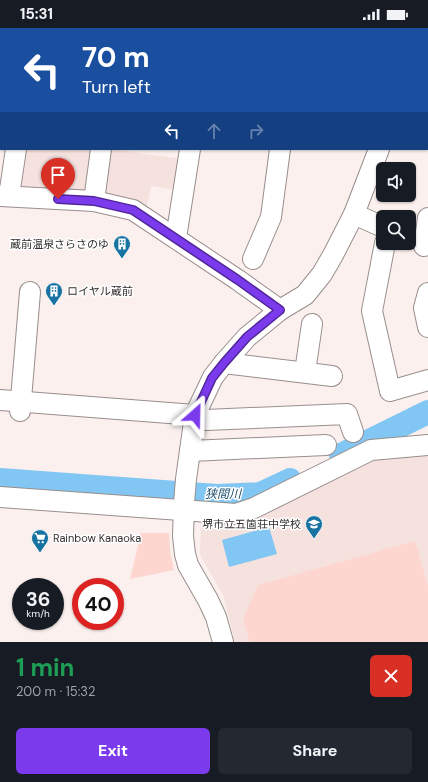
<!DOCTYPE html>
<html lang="en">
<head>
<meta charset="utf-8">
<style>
  :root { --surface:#171b24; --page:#242831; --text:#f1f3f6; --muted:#9ea1a6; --accent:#7c3aed }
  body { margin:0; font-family:"DM Sans","Noto Sans JP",sans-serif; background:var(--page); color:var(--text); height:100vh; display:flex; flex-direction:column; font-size:15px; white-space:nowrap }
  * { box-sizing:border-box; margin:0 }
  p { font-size:13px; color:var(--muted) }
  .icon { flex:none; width:22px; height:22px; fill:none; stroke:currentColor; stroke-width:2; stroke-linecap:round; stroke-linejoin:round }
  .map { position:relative; height:614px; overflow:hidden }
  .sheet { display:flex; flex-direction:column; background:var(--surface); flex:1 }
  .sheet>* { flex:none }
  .hud { position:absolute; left:0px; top:0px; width:428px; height:122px; box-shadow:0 1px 3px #0004; background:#1a4fa0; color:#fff; overflow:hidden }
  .buttons { position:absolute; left:376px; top:134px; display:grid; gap:8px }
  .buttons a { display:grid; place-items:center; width:40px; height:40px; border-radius:6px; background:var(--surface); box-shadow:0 1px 3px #0004; font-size:20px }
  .speed { position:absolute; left:12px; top:550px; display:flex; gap:8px; font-size:20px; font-weight:700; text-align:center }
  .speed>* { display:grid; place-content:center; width:52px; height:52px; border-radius:50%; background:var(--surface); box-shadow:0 1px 3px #0004; line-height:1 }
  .speed small { font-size:10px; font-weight:400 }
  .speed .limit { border:6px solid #d22; background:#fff; color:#111 }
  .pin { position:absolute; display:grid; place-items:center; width:34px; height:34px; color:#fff; margin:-41px -17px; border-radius:50% 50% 50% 0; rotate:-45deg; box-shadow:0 0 4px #0007 }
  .pin .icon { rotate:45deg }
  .me { position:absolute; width:44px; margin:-22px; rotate:25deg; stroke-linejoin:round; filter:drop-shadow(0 0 3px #0008) }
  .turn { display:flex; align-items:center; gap:14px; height:84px; padding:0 16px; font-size:18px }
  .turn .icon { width:52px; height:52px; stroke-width:2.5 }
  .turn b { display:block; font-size:28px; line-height:34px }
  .lanes { display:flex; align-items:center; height:38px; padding:0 16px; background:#0003; justify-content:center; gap:20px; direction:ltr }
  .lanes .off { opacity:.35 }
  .round { display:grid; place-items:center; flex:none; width:42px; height:42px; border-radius:6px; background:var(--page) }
  .overview { display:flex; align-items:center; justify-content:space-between; height:68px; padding:0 16px }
  h1 { font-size:24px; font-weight:700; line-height:30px; color:#1e9e55 }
  .cta { display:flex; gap:8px; margin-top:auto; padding:8px 16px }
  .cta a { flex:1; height:46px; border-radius:6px; background:var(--accent); color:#fff; font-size:16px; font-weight:700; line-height:46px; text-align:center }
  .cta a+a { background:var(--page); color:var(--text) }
  .status { display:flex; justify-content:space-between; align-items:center; height:28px; padding:0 20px; background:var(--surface); direction:ltr }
  .status svg { height:11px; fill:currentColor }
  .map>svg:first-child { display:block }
  .built { fill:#f5e2de }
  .green { fill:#fdd6cf }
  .water { fill:#82c7f3 }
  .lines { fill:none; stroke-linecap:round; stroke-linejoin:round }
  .river { stroke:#82c7f3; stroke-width:24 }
  .minor-casing { stroke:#988e8c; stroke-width:22 }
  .minor { stroke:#fff; stroke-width:20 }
  .route-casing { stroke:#51269a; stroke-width:10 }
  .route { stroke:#7c3aed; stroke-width:7 }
  .labels { text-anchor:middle; stroke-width:3; stroke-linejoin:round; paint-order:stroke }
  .poi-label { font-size:11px; fill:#33302f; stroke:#fff; text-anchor:end }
  .water-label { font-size:12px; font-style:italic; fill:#1a4e6c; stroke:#fff }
</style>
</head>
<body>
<div class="status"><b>15:31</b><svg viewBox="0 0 49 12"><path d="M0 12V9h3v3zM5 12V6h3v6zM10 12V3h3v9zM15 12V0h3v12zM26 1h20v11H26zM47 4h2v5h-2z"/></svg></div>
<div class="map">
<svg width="428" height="614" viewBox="0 0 428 614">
  <rect width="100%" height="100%" fill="#fbf0ee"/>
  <g class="built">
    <path d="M 22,121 L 95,121 L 90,160 L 82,167 L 20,164 Z"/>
    <path d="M 111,121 L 182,131 L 178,162 L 151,158 L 146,184 L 114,172 L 105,164 Z"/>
    <path d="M 428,425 L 428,614 L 235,614 L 223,567 L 200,527 L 201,492 L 366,430 Z"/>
  </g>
  <g class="green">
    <path d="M 141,505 L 169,505 L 170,523 L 174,542 L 130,551 Z"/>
    <path d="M 415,513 L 428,558 L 428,614 L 250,614 L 243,591 L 258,557 Z"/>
  </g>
  <path class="water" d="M 269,499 L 277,526 L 229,539 L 222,512 Z"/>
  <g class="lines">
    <g class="river">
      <path d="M 341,427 L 428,384"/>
      <path d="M 0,452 L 217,468 L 260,466 L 290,452"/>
    </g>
    <g class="minor-casing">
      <g id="minor">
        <path d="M 32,1 L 33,0"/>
        <path d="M 118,1 L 118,0"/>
        <path d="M 415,1 L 415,0"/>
        <path d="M 0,168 L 94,173 L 133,182 L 238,252 L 280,282"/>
        <path d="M 9,168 L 16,121"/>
        <path d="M 94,173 L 101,121"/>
        <path d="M 354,186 L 383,199"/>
        <path d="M 176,210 L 190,121"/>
        <path d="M 385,215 L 372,283 L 390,363 L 428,352"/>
        <path d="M 424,218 L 428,190"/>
        <path d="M 253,231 L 271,189 L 280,121"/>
        <path d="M 428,265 L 424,280 L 428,299"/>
        <path d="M 224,335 L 332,348"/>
        <path d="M 305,344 L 312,296"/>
        <path d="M 0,372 L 195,387 L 206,392 L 347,386 L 353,404"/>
        <path d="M 20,383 L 30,264"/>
        <path d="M 190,423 L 326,417"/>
        <path d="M 0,469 L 236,486 L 254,480 L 371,422 L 428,417"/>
        <path d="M 223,614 L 216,589 L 208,572 L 188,537 L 185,526 L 183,508 L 184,475 L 186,451 L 195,387 L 213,349 L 224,335 L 247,309 L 280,282 L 305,267 L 322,246 L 333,227 L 354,186 L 379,121"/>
      </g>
    </g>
    <use href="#minor" class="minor"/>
  </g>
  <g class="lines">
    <g class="route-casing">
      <path id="route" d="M 58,171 L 94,173 L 133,182 L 238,252 L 280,282 L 247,309 L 224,335 L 212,350 L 195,387"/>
    </g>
    <use href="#route" class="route"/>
  </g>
  <defs>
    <g id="building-pin" transform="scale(0.9)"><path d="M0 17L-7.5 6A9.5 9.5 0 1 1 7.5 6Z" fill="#1973a2" stroke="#fff"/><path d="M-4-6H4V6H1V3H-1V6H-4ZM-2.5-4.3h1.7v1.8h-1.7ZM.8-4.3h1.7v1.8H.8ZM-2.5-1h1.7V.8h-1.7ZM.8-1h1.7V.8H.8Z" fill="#fff"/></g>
    <g id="school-pin" transform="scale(0.9)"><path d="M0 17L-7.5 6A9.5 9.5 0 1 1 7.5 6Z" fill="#1973a2" stroke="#fff"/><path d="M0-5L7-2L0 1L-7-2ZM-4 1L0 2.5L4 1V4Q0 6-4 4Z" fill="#fff"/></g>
    <g id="supermarket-pin" transform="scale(0.9)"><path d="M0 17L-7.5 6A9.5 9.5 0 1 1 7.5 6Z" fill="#1973a2" stroke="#fff"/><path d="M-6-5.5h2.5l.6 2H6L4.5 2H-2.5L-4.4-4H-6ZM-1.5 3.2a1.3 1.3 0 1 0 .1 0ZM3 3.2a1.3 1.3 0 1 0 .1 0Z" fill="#fff"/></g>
  </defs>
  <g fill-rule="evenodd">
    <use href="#building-pin" x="122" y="216"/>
    <use href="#building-pin" x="54" y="263"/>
    <use href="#school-pin" x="314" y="496"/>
    <use href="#supermarket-pin" x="40" y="510"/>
  </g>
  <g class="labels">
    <g class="poi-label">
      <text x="109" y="220">蔵前温泉さらさのゆ</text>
      <text x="67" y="267" text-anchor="start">ロイヤル蔵前</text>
      <text x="301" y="500">堺市立五箇荘中学校</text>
      <text x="53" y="514" text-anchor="start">Rainbow Kanaoka</text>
    </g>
    <g class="water-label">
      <text x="223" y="470">狭間川</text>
    </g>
  </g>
</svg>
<div class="buttons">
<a><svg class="icon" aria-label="sound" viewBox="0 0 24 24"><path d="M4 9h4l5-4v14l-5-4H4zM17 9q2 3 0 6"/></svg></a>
<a><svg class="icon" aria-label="search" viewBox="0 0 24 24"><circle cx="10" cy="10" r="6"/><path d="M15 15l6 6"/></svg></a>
</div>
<div class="speed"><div>36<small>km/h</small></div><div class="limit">40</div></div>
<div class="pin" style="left:58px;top:171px;background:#d93025"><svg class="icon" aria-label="arrive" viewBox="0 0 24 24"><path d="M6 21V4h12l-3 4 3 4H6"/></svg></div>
<svg class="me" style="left:195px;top:387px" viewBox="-20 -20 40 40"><path d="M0-17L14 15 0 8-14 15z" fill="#7c3aed" stroke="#fff" stroke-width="4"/></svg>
<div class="hud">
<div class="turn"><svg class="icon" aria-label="left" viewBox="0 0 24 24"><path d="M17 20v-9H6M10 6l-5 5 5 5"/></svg><div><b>70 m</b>Turn left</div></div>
<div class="lanes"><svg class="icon" aria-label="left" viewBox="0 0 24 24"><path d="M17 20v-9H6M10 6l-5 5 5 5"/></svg><svg class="icon off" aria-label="ahead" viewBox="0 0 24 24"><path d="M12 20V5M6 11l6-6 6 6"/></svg><svg class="icon off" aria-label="right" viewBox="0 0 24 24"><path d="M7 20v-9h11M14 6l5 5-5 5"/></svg></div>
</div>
</div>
<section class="sheet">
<div class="overview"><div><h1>1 min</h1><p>200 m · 15:32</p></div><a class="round" style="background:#d93025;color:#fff"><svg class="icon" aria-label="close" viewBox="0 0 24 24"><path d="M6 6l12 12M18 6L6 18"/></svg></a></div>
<div class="cta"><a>Exit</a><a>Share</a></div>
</section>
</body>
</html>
